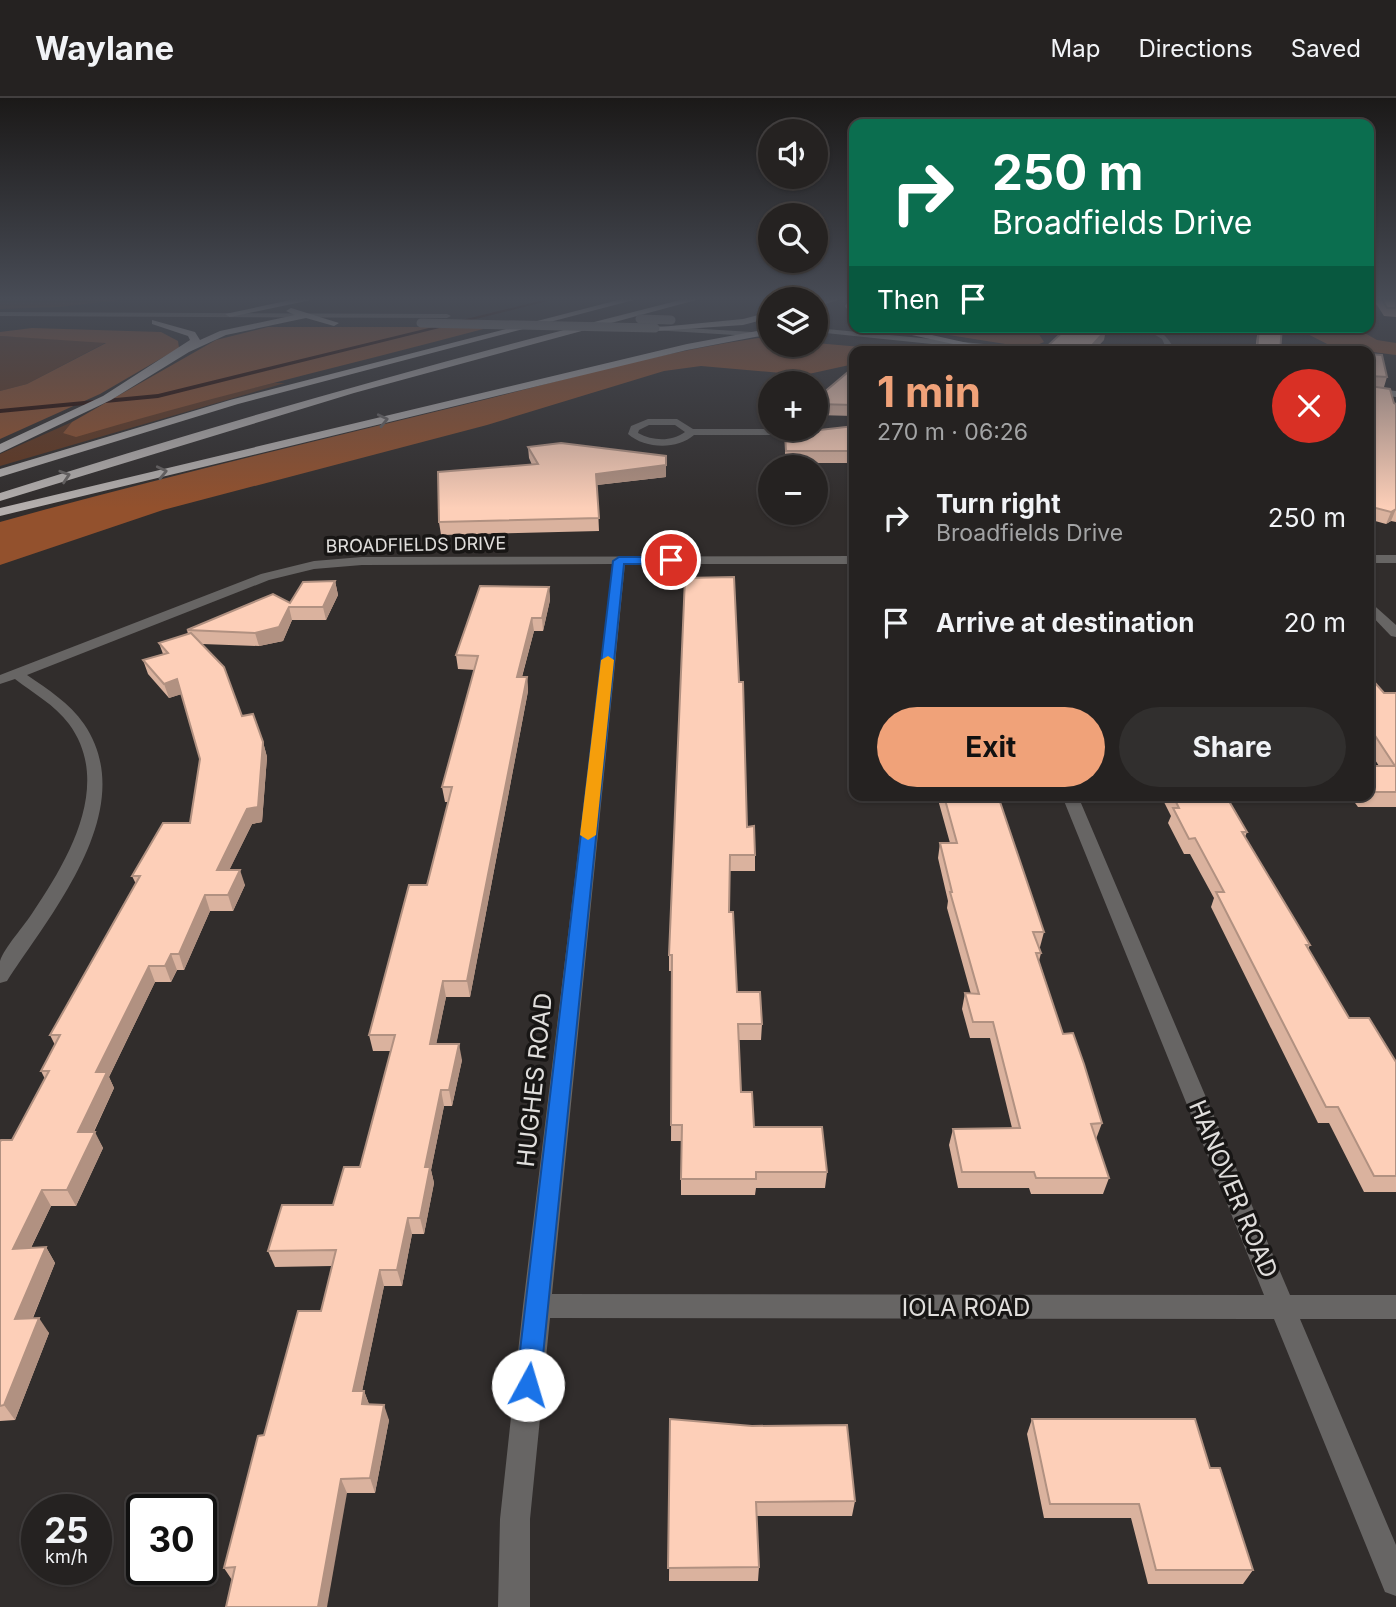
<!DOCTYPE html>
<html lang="en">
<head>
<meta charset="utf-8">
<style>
  :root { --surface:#252221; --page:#312f2e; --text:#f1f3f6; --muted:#a3a4a5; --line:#423f3f; --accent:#f0a279 }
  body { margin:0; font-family:Inter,sans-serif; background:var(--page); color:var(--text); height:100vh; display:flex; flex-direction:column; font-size:26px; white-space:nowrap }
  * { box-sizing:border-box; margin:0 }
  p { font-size:23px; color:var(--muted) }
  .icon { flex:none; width:38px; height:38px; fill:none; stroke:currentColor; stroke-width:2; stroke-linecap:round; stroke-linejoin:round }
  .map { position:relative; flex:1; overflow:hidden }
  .panel { position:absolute; left:849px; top:248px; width:525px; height:455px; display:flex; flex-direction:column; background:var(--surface); border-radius:14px; box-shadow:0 2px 5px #0004,0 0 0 2px var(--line) }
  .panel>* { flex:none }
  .top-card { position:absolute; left:849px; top:21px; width:525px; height:214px; border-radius:14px; box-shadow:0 2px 5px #0004,0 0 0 2px var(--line); background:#0b6e4f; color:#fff; overflow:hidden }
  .tools { position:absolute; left:758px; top:21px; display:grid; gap:14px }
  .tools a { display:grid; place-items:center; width:70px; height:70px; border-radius:50%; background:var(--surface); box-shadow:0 2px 5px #0004,0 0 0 2px var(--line); font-size:35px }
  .speed { position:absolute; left:21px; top:1396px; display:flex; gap:14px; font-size:35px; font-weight:700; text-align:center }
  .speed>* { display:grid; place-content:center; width:91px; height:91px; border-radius:50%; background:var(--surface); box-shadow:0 2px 5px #0004,0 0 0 2px var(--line); line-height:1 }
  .speed small { font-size:18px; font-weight:400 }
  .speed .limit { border:4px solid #111; border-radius:10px; background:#fff; color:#111 }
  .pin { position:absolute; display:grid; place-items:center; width:60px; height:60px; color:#fff; margin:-30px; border:4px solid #fff; border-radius:50%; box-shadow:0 2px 7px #0007 }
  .me { position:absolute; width:77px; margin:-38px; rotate:6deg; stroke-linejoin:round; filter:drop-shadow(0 0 5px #0008) }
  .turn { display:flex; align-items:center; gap:24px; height:147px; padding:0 28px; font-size:32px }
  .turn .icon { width:91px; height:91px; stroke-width:2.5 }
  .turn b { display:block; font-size:49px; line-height:60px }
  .then { display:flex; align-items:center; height:66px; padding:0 28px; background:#0003; gap:14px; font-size:26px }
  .round { display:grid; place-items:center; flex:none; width:74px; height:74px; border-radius:37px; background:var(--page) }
  .head { display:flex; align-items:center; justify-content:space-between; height:119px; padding:0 28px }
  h1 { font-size:42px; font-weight:700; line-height:52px; color:var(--accent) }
  .cta { display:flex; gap:14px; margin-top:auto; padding:14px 28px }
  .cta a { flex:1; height:80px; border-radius:42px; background:var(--accent); color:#111; font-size:28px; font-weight:700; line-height:80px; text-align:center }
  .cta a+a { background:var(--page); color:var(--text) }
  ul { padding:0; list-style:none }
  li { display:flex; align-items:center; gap:21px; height:105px; padding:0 28px }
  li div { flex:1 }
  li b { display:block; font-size:26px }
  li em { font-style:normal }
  header { display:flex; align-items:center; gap:42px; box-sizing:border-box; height:98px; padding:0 35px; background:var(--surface); border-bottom:2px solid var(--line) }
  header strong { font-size:33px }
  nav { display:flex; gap:38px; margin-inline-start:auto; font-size:24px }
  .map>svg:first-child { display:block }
  .green { fill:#63371f }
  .forest { fill:#93512d }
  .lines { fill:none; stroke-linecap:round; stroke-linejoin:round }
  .stream { fill:#270800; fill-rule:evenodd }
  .street { fill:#676564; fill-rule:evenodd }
  .secondary { fill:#868381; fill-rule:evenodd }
  .highway { fill:#b4afad; fill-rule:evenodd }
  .secondary-bridge { stroke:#868381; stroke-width:9 }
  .wall { fill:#dab29e }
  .shaded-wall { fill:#b19181 }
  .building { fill:#fdcfb8; stroke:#b19181; stroke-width:2 }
  .oneway { stroke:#666261 }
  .route { fill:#1a73e8; stroke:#114b97; stroke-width:2 }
  .slow { fill:#f59e0b }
  .labels { text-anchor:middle; stroke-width:7; stroke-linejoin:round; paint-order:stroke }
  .far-street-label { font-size:18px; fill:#e0dedc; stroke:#181615 }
  .near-street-label { font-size:24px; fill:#e0dedc; stroke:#181615 }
</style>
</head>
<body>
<header>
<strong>Waylane</strong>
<nav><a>Map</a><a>Directions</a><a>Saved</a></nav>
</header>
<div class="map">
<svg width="1396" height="1509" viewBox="0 0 1396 1509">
  <rect width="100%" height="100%" fill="#312d2c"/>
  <g class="green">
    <path d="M 0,199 L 147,199 L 59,209 L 0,211 Z"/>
    <path d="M 0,238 L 107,244 L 27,286 L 0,293 Z"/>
    <path d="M 274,285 L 285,285 L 0,368 L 0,356 L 72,324 L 63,335 Z"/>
  </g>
  <g class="forest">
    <path d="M 268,229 L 491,229 C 353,266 213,298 76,339 L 63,335 L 72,324 L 216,242 Z"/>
    <path d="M 899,229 L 1034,229 L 1044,244 L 1030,250 Z"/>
    <path d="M 1294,229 L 1354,229 L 1377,242 L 1396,245 L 1396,257 L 1333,249 Z"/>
    <path d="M 32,230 L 161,234 L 178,243 L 179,250 L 100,296 L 0,341 L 0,293 L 27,286 L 106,245 L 0,238 L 0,234 Z"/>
    <path d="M 758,240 L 770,241 L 770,247 L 816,245 L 906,253 L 854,254 L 854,266 L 804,277 L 701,268 L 664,273 L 487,327 L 163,412 L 0,467 L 0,424 C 153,381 308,345 463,307 C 561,283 659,254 758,240 Z"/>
  </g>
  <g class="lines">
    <path class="stream" d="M 556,199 L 564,199 L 158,300 L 0,315 L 0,311 L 158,296 Z"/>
    <g class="street">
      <path d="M 1142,229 C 1160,229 1168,239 1176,254 L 1168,254 L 1162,241 Z"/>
      <path d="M 648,321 L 677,321 L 693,331 L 854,331 L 854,337 L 694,337 C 677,352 645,351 628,336 L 631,328 ZM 649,327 L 675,327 L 685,334 C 671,344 653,343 638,335 L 639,332 Z"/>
      <rect x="1368" y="457" width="28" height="8"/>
      <path d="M 854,458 L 854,466 L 625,466 L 552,1196 L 1264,1197 L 1062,698 L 1078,698 L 1290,1197 L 1396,1197 L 1396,1221 L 1300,1221 L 1396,1447 L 1396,1498 L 1385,1494 L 1274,1221 L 550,1220 L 530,1421 L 530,1509 L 498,1509 L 500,1421 L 523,1208 L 613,466 L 362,467 L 314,471 L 269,482 L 27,577 C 47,591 70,605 84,626 C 141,710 52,814 7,883 L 0,885 C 0,879 0,870 0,863 C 4,850 25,827 33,814 C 68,762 113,686 69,626 C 55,607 33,595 15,581 L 0,586 L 0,577 L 261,476 L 314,463 L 362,459 Z"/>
      <path d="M 1368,502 L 1396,527 L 1396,539 L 1391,538 L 1368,514 Z"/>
    </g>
    <g class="secondary">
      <path d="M 0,214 L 447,216 L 451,218 L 447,220 L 0,218 Z"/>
      <path d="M 655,228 L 770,235 L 770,239 L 652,232 Z"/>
      <path d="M 816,230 L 1037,251 L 1041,254 L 1009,254 L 816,234 Z"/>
      <path d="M 1368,290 L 1396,293 L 1396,299 L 1368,296 Z"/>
    </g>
    <g class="highway">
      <path d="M 305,199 L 325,199 L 230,219 L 225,216 Z"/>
      <path d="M 630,199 L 645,199 L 238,306 L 0,379 L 0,371 L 230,302 Z"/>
      <path d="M 692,199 L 707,199 L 354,295 L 0,403 L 0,395 C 228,322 459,258 692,199 Z"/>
      <path d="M 831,199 L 846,199 L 816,209 L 816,203 Z"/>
      <path d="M 851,199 L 854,199 L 854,221 L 845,208 Z"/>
      <path d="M 291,210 L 339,225 L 334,228 L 306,220 L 226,237 L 189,254 L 111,302 L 0,355 L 0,346 L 103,298 L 190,242 L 188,238 L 152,226 L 152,222 L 195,234 L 200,242 L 220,233 L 295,217 L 286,213 Z"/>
      <path d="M 770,214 L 770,220 L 743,227 L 655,233 L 650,230 L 743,221 Z"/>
      <path d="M 875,229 L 896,229 L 972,246 L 967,249 Z"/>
      <path d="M 757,233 L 760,238 L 687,252 L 0,418 L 0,410 L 687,246 Z"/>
    </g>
    <g class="secondary-bridge">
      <path d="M 640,221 L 671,222"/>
      <path d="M 421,225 L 655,230"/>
    </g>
  </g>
  <g class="wall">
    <path d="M 1368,199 L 1396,199 L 1396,219 L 1384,218 L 1377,207 Z"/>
    <path d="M 1258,229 L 1282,229 L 1280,254 L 1255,254 Z"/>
    <path d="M 1368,256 L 1387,279 L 1384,289 L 1376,289 L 1394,305 L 1396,306 L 1396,424 L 1391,423 L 1386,426 L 1368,421 Z"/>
    <path d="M 854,269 L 854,318 L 816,317 L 816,301 Z"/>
    <path d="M 854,328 L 854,380 L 850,365 L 785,365 L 785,336 Z"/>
    <path d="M 528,349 L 666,358 L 666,379 L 597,387 L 599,433 L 441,437 L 439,424 L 532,367 L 529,360 Z"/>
    <path d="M 335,483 L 338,497 L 326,522 L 292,522 L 283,543 L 259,548 L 202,546 L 242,618 L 263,644 L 267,659 L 262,724 L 252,726 L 229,772 L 245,787 L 233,813 L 210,813 L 184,872 L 177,872 L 171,884 L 155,884 L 109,979 L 114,990 L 94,1034 L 103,1050 L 76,1108 L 51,1108 L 31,1150 L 46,1149 L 55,1165 L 33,1220 L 49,1235 L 15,1322 L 0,1323 L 0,1044 L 12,1042 L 45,981 L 41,973 L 55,947 L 50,937 L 136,786 L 132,778 L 190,725 L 200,661 L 181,596 L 169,600 L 148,576 L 143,562 L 163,556 L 159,545 L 188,536 L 187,532 L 290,505 Z"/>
    <path d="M 549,489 L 550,502 L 543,533 L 534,533 L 522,579 L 527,579 L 528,593 L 470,899 L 446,899 L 436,946 L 462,962 L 452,1008 L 444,1008 L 431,1072 L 434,1085 L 424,1136 L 412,1136 L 402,1188 L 384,1188 L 362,1293 L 364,1293 L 369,1306 L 389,1322 L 375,1395 L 347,1395 L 232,1482 L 224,1470 L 264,1337 L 321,1213 L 332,1168 L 275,1169 L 268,1153 L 333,1107 L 360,1069 L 391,953 L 373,953 L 369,937 L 427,787 L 448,704 L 445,704 L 442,689 L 475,572 L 458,571 L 456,557 Z"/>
    <path d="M 1368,577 L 1384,595 L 1396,595 L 1396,709 L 1358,709 L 1350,698 L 1368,698 L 1368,668 L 1379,668 L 1368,651 Z"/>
    <path d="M 739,584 L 747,729 L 755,757 L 755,773 L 730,773 L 729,814 L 737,894 L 762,926 L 761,942 L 739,942 L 741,994 L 754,1029 L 827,1074 L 825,1090 L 756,1090 L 755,1097 L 681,1097 L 681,1043 L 671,1043 L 672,873 L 669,873 L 669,857 Z"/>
    <path d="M 937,698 L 998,698 L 1044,834 L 1040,849 L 1039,849 L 1041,855 L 1039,863 L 1063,936 L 1102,1025 L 1096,1041 L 1109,1080 L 1103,1096 L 1031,1096 L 1029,1090 L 958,1090 L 949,1047 L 953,1031 L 1012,1030 L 990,940 L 970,940 L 962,911 L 965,895 L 971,896 L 947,810 L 948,803 L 938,760 L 940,745 L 950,745 Z"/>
    <path d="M 1161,698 L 1226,698 L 1247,734 L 1245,739 L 1310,847 L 1308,851 L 1349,920 L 1396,964 L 1396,1094 L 1364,1094 L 1329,1025 L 1318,1025 L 1211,809 L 1214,800 L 1190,756 L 1184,756 L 1168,725 L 1171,718 Z"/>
    <path d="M 670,1321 L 855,1403 L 852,1418 L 756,1418 L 759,1469 L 758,1483 L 669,1483 Z"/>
    <path d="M 1032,1321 L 1210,1370 L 1253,1472 L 1243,1486 L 1148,1486 L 1131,1420 L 1044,1420 L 1027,1336 Z"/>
  </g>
  <g class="shaded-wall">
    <path d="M 1377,199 L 1380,199 L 1377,207 L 1368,209 L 1368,201 Z"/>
    <path d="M 1106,232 L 1104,242 L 1093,254 L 1086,254 Z"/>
    <path d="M 666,367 L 666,379 L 597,387 L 596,376 Z"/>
    <path d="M 1396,411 L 1391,423 L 1386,426 L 1391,414 Z"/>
    <path d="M 335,483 L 338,497 L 326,522 L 323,509 Z"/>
    <path d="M 549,489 L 550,502 L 543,533 L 542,520 Z"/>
    <path d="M 289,509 L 292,522 L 283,543 L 259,548 L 255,535 Z"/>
    <path d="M 532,520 L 534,533 L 518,593 L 517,579 Z"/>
    <path d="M 527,579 L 528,593 L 470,899 L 467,883 Z"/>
    <path d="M 177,581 L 182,596 L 169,600 L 164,586 Z"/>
    <path d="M 263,644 L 267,659 L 262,724 L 252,726 L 222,787 L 217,772 Z"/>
    <path d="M 240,772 L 245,787 L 233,813 L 228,797 Z"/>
    <path d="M 205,797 L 210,813 L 184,872 L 179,856 Z"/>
    <path d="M 171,856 L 177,872 L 171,884 L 165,868 Z"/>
    <path d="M 149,868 L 155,884 L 109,979 L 114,990 L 86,1050 L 78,1034 L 96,974 Z"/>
    <path d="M 443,883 L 446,899 L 433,962 L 430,946 Z"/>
    <path d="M 459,946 L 462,962 L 452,1008 L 449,992 Z"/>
    <path d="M 441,992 L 444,1008 L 431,1072 L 434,1085 L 424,1136 L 420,1120 L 425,1069 Z"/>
    <path d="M 95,1034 L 103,1050 L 76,1108 L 67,1092 Z"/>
    <path d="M 42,1092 L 51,1108 L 23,1166 L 13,1151 Z"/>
    <path d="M 408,1120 L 412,1136 L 402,1188 L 397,1172 Z"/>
    <path d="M 46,1149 L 55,1165 L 26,1236 L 15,1221 Z"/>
    <path d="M 380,1172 L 384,1188 L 359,1308 L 353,1293 Z"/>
    <path d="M 39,1220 L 49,1235 L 15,1322 L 4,1307 Z"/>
    <path d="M 364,1293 L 370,1309 L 362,1306 Z"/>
    <path d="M 384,1307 L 389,1322 L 375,1395 L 370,1380 Z"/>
    <path d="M 341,1381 L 347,1395 L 327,1509 L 318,1509 Z"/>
  </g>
  <g class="building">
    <path d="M 1381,199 L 1396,199 L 1396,210 L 1387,210 Z"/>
    <path d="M 1068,229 L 1086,229 L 1106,232 L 1086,254 L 1041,254 Z"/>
    <path d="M 1259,229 L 1282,229 L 1280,254 L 1257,254 Z"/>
    <path d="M 1368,256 L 1382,257 L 1387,279 L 1370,278 L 1369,288 L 1390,291 L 1394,305 L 1396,306 L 1396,411 L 1391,414 L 1368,408 Z"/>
    <path d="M 854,269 L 854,307 L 816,306 L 816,301 Z"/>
    <path d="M 854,328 L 854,365 L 851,353 L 786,353 L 785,336 Z"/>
    <path d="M 561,345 L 666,358 L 666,367 L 596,376 L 599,420 L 439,424 L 438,374 L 538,366 L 528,349 Z"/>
    <path d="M 734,479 L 739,584 L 743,584 L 747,729 L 754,728 L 755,757 L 730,757 L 729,814 L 733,814 L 737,894 L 760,894 L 762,926 L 738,926 L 741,994 L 752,994 L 754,1029 L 822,1029 L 827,1074 L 756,1074 L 756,1081 L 681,1081 L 682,1027 L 671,1027 L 672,857 L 669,857 L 685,480 Z"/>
    <path d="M 335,483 L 323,509 L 289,509 L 279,529 L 255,535 L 187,532 L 273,496 L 290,505 L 303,484 Z"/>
    <path d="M 480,488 L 549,489 L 542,520 L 532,520 L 517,579 L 527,579 L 467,883 L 443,883 L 430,946 L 459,946 L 449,992 L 441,992 L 425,1069 L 430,1069 L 420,1120 L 408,1120 L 397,1172 L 380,1172 L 353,1293 L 364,1293 L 362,1306 L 384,1307 L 370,1380 L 341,1381 L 318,1509 L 226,1509 L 235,1469 L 224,1470 L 258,1338 L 264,1337 L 298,1213 L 321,1213 L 336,1152 L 268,1153 L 282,1107 L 333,1107 L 344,1069 L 360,1069 L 395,937 L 369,937 L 409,787 L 427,787 L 452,689 L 442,689 L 478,558 L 456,557 Z"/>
    <path d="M 191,535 L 224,569 L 242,618 L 253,616 L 263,644 L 258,709 L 247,711 L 217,772 L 240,772 L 228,797 L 205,797 L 179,856 L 171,856 L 165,868 L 149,868 L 96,974 L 107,974 L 78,1034 L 95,1034 L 67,1092 L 42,1092 L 13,1151 L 46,1149 L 15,1221 L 39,1220 L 4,1307 L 0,1308 L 0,1044 L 1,1042 L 12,1042 L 49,973 L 41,973 L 60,937 L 50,937 L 140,778 L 132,778 L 163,725 L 190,725 L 200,661 L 177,581 L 164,586 L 143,562 L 168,555 L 159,545 Z"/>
    <path d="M 1368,577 L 1384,595 L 1396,595 L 1396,694 L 1368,694 L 1368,668 L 1395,668 L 1368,627 Z"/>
    <path d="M 944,698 L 998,698 L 1044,834 L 1033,834 L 1041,855 L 1036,855 L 1063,936 L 1073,935 L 1084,966 L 1102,1025 L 1091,1026 L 1109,1080 L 1036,1080 L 1034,1074 L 962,1074 L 953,1031 L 1020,1030 L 993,924 L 973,924 L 965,895 L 979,896 L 950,794 L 952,794 L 940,745 L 957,745 Z"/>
    <path d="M 1173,698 L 1226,698 L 1247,734 L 1242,734 L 1310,847 L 1306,847 L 1349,920 L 1369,920 L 1396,964 L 1396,1078 L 1374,1078 L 1338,1009 L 1326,1009 L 1216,794 L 1224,794 L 1195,740 L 1189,741 L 1173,710 L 1179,710 Z"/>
    <path d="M 670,1321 L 752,1328 L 847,1327 L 855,1403 L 756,1404 L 759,1469 L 668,1470 Z"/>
    <path d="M 1032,1321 L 1195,1321 L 1210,1370 L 1220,1370 L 1253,1472 L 1156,1472 L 1139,1406 L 1050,1406 Z"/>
  </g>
  <defs><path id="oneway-chevron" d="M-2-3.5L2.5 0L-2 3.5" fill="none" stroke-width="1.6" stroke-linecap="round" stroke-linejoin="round" transform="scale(1.75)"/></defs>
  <g class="oneway">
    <use href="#oneway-chevron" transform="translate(383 322) rotate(-13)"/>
    <use href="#oneway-chevron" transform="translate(162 374) rotate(-13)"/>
    <use href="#oneway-chevron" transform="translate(65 378) rotate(-18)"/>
  </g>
  <linearGradient id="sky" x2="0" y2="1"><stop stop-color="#1b1918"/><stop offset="0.49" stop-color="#484c56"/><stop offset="1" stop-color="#484c56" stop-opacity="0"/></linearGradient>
  <rect width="1396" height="410" fill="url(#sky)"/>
  <path class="route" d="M 619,459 L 671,459 L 677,462 L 671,466 L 624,466 L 540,1287 L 537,1296 L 528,1299 L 519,1296 L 516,1287 L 613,463 Z"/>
  <path class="slow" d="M 608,558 L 614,562 L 596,737 L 588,742 L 580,737 L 601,562 Z"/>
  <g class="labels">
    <g class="far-street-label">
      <text transform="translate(416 447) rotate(-1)" y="6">BROADFIELDS DRIVE</text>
    </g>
    <g class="near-street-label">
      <text transform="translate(535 982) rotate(-84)" y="8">HUGHES ROAD</text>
      <text transform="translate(1233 1091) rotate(67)" y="8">HANOVER ROAD</text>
      <text x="966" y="1218">IOLA ROAD</text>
    </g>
  </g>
</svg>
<div class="tools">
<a><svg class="icon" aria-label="sound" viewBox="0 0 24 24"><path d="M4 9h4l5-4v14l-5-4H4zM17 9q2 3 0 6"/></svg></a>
<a><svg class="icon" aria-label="search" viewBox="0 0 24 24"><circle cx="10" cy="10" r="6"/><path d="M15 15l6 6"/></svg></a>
<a><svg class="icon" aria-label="layers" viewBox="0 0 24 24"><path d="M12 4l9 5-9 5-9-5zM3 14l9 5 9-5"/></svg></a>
<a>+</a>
<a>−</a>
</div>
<div class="speed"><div>25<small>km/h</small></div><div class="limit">30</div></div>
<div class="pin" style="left:671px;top:462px;background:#d93025"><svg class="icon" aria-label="arrive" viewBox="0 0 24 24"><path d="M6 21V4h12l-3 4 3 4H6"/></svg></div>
<svg class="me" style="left:528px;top:1287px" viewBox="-20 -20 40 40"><circle r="19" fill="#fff"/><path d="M0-13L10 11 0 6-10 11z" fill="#1a73e8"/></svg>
<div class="top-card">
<div class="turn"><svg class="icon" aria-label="right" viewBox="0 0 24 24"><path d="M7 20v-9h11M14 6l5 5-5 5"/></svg><div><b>250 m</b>Broadfields Drive</div></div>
<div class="then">Then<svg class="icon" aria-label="arrive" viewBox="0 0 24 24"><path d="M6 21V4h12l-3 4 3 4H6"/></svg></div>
</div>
<section class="panel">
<div class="head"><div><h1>1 min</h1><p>270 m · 06:26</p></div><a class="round" style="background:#d93025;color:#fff"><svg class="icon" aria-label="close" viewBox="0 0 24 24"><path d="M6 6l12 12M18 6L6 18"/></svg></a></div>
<ul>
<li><svg class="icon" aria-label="right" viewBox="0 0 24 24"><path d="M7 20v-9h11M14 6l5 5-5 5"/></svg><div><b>Turn right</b><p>Broadfields Drive</p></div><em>250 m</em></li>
<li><svg class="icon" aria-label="arrive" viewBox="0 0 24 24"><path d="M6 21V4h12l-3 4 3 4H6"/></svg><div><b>Arrive at destination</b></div><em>20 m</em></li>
</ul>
<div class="cta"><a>Exit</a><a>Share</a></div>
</section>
</div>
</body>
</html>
